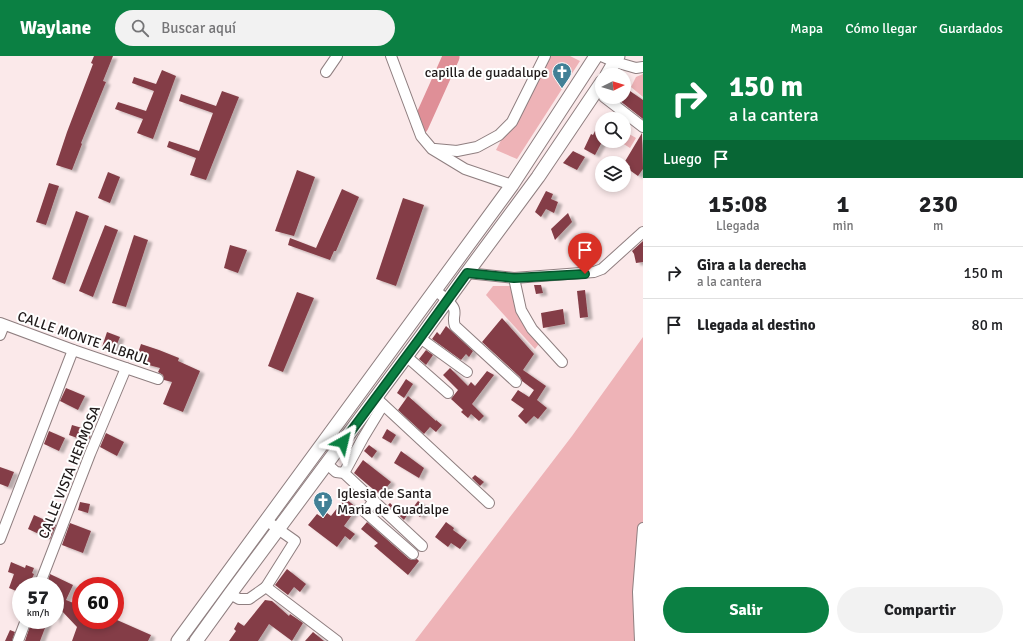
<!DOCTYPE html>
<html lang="es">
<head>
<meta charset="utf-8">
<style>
  :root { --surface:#fff; --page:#f2f2f2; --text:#202124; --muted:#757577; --line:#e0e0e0; --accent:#0b8043 }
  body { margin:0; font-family:Signika,sans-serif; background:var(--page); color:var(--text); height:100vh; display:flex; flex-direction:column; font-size:15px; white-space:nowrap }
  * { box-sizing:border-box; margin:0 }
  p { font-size:13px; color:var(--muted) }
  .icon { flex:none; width:22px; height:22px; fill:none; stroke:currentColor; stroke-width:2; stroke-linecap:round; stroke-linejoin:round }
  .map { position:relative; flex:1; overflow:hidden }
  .panel { display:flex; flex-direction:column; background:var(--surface); width:380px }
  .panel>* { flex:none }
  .banner { background:#0b8043; color:#fff; overflow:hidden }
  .needle { width:26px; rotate:85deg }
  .buttons { position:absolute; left:595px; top:12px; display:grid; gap:8px }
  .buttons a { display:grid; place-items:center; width:36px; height:36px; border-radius:50%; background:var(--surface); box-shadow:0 2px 6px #0003; font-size:20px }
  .speed { position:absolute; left:12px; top:521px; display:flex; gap:8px; font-size:20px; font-weight:700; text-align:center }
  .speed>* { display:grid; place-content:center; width:52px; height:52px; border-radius:50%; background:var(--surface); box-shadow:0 2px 6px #0003; line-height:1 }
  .speed small { font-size:10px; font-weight:400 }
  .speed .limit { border:6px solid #d22; background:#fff; color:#111 }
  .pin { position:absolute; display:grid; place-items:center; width:34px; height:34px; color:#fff; margin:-41px -17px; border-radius:50% 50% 50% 0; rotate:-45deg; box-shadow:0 0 4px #0007 }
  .pin .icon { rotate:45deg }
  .me { position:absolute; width:44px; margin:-22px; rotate:37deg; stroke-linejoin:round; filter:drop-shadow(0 0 3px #0008) }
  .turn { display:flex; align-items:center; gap:14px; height:84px; padding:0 20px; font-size:18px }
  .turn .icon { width:52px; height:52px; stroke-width:2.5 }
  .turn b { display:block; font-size:28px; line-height:34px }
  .then { display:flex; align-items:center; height:38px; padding:0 20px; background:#0003; gap:8px; font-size:15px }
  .eta { display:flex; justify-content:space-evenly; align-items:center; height:68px; text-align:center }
  .eta b { font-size:24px; font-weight:800; line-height:28px }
  .cta { display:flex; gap:8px; margin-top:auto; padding:8px 20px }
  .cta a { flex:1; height:46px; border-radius:24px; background:var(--accent); color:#fff; font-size:16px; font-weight:800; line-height:46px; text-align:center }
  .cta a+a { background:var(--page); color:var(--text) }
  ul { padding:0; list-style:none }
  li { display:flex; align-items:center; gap:12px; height:52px; padding:0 20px; border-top:1px solid var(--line) }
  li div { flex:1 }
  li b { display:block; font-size:15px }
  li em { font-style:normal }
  header { display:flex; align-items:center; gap:24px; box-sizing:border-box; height:56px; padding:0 20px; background:var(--accent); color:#fff }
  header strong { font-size:19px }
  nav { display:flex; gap:22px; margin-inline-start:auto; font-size:14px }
  .search { width:280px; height:36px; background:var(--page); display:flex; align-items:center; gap:10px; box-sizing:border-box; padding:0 14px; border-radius:22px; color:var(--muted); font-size:15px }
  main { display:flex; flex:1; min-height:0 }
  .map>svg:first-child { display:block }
  .green { fill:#eeb3b7 }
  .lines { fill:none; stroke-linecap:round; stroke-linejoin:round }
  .river { stroke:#df8f97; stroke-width:17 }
  .building { fill:#843e47; filter:url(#shadow) }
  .minor-casing { stroke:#8f7f80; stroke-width:12 }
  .major-casing { stroke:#8f7f80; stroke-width:15 }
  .minor { stroke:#fff; stroke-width:10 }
  .major { stroke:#fff; stroke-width:13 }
  .route-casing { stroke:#07532c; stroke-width:10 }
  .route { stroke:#0b8043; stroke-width:7 }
  .labels { text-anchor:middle; stroke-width:4; stroke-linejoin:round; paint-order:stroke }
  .poi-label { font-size:14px; fill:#201a1a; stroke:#fff; text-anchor:end }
  .street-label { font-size:14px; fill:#201a1a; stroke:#fff }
</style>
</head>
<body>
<header>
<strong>Waylane</strong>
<div class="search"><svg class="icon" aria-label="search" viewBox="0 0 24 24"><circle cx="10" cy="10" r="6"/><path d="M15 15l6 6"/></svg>Buscar aquí</div>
<nav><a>Mapa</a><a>Cómo llegar</a><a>Guardados</a></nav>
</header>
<main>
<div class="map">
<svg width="643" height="585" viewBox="0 0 643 585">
  <defs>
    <filter id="shadow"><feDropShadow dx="4.5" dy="2.5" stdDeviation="1" flood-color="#0004"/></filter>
  </defs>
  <rect width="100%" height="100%" fill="#fbe9ea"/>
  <g class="green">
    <path d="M 550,0 L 570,0 L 580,5 L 517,103 L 496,94 L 542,5 Z"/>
    <path d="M 643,18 L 643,41 L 631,31 L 636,21 Z"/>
    <path d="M 624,75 L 636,82 L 630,92 L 619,85 L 624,85 Z"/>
    <path d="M 493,230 L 515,230 L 541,285 L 535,293 L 486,239 Z"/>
    <path d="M 643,281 L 643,585 L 415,585 L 572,380 Z"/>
  </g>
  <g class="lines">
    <path class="river" d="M 420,70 L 451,1"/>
  </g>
  <g class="building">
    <path d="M 94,0 L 113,0 L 103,25 L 106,26 L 81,87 L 82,88 L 72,114 L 56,109 L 67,76 L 93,8 L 91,7 Z"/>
    <path d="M 162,14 L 176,20 L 153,83 L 137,77 L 143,63 L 115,53 L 118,46 L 146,55 L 154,35 L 132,27 L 134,21 L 156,28 Z"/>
    <path d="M 222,35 L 239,41 L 206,124 L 190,119 L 196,102 L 167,91 L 169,85 L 199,95 L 213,57 L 179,45 L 181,38 L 216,50 Z"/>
    <path d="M 630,35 L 643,44 L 643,63 L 615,41 L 626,41 Z"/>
    <path d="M 602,61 L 602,86 L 595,99 L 584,93 L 591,78 L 593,79 Z"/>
    <path d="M 642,77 L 643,113 L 638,120 L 628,113 L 630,110 L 624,107 Z"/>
    <path d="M 573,95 L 585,101 L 577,114 L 563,107 Z"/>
    <path d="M 297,114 L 315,121 L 294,180 L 275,175 Z"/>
    <path d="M 108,116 L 120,121 L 110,147 L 98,142 Z"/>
    <path d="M 49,127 L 59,130 L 46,169 L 36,166 Z"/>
    <path d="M 342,133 L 359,141 L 336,195 L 334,195 L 330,204 L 288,189 L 290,182 L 316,192 Z"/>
    <path d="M 546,135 L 553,138 L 551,143 L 558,146 L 554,157 L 546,153 L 541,161 L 535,156 Z"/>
    <path d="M 403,142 L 424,149 L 396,230 L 376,223 Z"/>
    <path d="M 76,155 L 89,160 L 65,228 L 52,223 Z"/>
    <path d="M 568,157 L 572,166 L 555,184 L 551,173 Z"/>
    <path d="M 105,169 L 118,174 L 93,241 L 79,235 Z"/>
    <path d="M 134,179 L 148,184 L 126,251 L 112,247 Z"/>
    <path d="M 580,179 L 586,189 L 579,194 L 573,183 Z"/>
    <path d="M 643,185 L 643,206 L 636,207 L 634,198 L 632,195 Z"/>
    <path d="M 230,189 L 247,194 L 238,217 L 224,212 Z"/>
    <path d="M 534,229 L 541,229 L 543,237 L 536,238 Z"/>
    <path d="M 585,234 L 588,261 L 580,262 L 577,235 Z"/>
    <path d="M 297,236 L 314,242 L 283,316 L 268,310 Z"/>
    <path d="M 563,253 L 565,268 L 543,272 L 541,257 Z"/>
    <path d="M 502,262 L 534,298 L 523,314 L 546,330 L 537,344 L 547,352 L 538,363 L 534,360 L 526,368 L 518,360 L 524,353 L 511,344 L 518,334 L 529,341 L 534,334 L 522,325 L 520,321 L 482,286 Z"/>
    <path d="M 446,270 L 473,295 L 469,301 L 466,298 L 461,304 L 432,283 L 437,276 L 440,279 Z"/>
    <path d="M 107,276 L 120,281 L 114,295 L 102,291 Z"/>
    <path d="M 141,288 L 159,294 L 179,302 L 178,305 L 200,315 L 183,356 L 163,348 L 172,326 L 164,324 L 163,319 L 158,316 L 160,312 L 145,308 L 146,303 L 137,300 Z"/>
    <path d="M 426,294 L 433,299 L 426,309 L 419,303 Z"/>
    <path d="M 450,312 L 468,330 L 471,326 L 475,330 L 487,315 L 494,319 L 472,348 L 484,360 L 479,365 L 471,358 L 468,362 L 461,356 L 463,354 L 451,343 L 458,334 L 443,319 Z"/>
    <path d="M 406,323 L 413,328 L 404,342 L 397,337 Z"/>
    <path d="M 66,332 L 85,340 L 78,354 L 60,345 Z"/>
    <path d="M 408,340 L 436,365 L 436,364 L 442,369 L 436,376 L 430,371 L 424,378 L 398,354 Z"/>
    <path d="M 72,369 L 92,375 L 88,386 L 69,379 Z"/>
    <path d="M 387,373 L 396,379 L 391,387 L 382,382 Z"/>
    <path d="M 49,375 L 65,382 L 59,395 L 44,388 Z"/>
    <path d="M 106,377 L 124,386 L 117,400 L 100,391 Z"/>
    <path d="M 369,389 L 377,395 L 372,402 L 364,395 Z"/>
    <path d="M 401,395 L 424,412 L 419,422 L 394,407 Z"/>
    <path d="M 363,404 L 391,426 L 380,439 L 354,417 Z"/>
    <path d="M 0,411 L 14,416 L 8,431 L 0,428 Z"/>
    <path d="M 475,419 L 484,426 L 480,430 L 472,422 Z"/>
    <path d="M 345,442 L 357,452 L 344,470 L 355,478 L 350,484 L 345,480 L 337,491 L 308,469 L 317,458 L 323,462 L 327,457 L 331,460 Z"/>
    <path d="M 418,445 L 427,451 L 420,461 L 411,454 Z"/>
    <path d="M 80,446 L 90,448 L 88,457 L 78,454 Z"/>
    <path d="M 390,447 L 398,455 L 401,451 L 409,456 L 404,464 L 388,449 Z"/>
    <path d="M 34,459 L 56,469 L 50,483 L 28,473 Z"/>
    <path d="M 367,466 L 409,503 L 412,504 L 417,503 L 419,505 L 408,519 L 374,490 L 378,487 L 361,473 Z"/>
    <path d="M 446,466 L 454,472 L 453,474 L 467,484 L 460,493 L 451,487 L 448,491 L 435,481 Z"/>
    <path d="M 70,467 L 91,475 L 83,497 L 62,489 Z"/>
    <path d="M 11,506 L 25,512 L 26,509 L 34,512 L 32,517 L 34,518 L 29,530 L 21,530 L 21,537 L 9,532 L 14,518 L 8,516 Z"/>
    <path d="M 287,513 L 306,528 L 300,536 L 294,531 L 288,539 L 275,529 Z"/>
    <path d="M 50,518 L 73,529 L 66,544 L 81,550 L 81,564 L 117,564 L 151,579 L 148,585 L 72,585 L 77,571 L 60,553 L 55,566 L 55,530 L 46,530 Z"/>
    <path d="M 265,544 L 272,545 L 289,560 L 290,558 L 303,567 L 292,585 L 269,568 L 258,585 L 229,585 L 236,575 L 234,573 L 238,566 L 244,570 Z"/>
    <path d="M 32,564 L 48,564 L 40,585 L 25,585 Z"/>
    <path d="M 10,574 L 15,576 L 12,585 L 5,585 Z"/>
    <path d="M 313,576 L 324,585 L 305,585 Z"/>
  </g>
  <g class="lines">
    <g class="minor-casing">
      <g id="minor">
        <path d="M 391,0 L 421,80 L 432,93 L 465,113 L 512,129"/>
        <path d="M 601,0 L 615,6 L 636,12 L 643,11"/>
        <path d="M 326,16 L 337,0"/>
        <path d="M 604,41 L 643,71"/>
        <path d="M 435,93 L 457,95 L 477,91 L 499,79 L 512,66 L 545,0"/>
        <path d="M 467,217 L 514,222 L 594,216 L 602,213 L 643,176"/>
        <path d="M 514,222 L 521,254 L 532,273 L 562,306"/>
        <path d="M 435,234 C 440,238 452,247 454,253 C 456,259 452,262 455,270 L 516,326"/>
        <path d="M 0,267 L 73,294 L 158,323"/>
        <path d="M 0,279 L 4,269"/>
        <path d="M 420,282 L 467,316"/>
        <path d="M 406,300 L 448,337"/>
        <path d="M 376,342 L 489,447"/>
        <path d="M 327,408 L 336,416 L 344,417 L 422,490"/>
        <path d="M 344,417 L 363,382 L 383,349"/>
        <path d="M 374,445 L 365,456 L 413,498"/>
        <path d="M 0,483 L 73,294"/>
        <path d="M 39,530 L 90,398 L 126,312"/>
        <path d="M 266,531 L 295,485 L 278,473 L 266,464"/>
        <path d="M 230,538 L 239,543 L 249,543 L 266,531 L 337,585"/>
        <path d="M 18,585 L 26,564"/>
        <path d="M 640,585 L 638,536 L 643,472"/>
      </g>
    </g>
    <g class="major-casing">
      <g id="major">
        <path d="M 607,19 L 618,0"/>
        <path d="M 178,585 L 512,129 L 596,0"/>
        <path d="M 196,585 L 230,538 L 420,282 L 467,217 L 538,121 L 602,26"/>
      </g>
    </g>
    <use href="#minor" class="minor"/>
    <use href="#major" class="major"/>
  </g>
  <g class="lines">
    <g class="route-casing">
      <path id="route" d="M 343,386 L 420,282 L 467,217 L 514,222 L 585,218"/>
    </g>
    <use href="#route" class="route"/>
  </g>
  <defs>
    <g id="church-pin" transform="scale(1)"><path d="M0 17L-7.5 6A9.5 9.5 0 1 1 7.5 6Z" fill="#428096" stroke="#fff"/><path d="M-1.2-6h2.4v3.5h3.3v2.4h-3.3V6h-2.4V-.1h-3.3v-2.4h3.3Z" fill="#fff"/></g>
  </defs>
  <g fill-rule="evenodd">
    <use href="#church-pin" x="562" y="16"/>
    <use href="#church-pin" x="323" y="445"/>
  </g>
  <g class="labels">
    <g class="poi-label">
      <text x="548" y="21">capilla de guadalupe</text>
      <text x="337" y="442" text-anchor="start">Iglesia de Santa<tspan x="337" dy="16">Maria de Guadalpe</tspan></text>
    </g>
    <g class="street-label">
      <text transform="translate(84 282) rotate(19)" y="5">CALLE MONTE ALBRUL</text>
      <text transform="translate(69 416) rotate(-68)" y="5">CALLE VISTA HERMOSA</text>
    </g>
  </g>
</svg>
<div class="buttons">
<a><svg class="needle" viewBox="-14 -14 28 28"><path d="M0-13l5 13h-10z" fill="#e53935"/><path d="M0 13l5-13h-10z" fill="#757577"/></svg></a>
<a><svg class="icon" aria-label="search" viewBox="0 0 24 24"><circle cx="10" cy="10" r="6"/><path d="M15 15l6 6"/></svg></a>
<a><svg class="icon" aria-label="layers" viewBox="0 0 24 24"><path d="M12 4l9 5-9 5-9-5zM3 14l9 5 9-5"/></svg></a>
</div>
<div class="speed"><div>57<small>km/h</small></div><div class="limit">60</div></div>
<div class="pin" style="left:585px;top:218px;background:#d93025"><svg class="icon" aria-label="arrive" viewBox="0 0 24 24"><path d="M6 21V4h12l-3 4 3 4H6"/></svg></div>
<svg class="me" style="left:343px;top:386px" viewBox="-20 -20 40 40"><path d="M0-17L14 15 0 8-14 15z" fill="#0b8043" stroke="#fff" stroke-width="4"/></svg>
</div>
<section class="panel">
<div class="banner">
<div class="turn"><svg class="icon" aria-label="right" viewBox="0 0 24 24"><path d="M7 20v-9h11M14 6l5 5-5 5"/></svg><div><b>150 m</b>a la cantera</div></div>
<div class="then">Luego<svg class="icon" aria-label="arrive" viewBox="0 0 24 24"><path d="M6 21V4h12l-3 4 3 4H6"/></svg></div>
</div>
<div class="eta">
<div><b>15:08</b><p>Llegada</p></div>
<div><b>1</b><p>min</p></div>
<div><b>230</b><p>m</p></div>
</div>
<ul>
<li><svg class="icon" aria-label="right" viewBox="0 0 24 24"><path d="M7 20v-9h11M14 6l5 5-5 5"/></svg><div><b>Gira a la derecha</b><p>a la cantera</p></div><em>150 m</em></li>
<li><svg class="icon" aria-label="arrive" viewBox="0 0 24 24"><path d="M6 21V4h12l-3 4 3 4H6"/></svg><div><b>Llegada al destino</b></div><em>80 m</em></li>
</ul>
<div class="cta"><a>Salir</a><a>Compartir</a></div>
</section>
</main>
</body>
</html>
